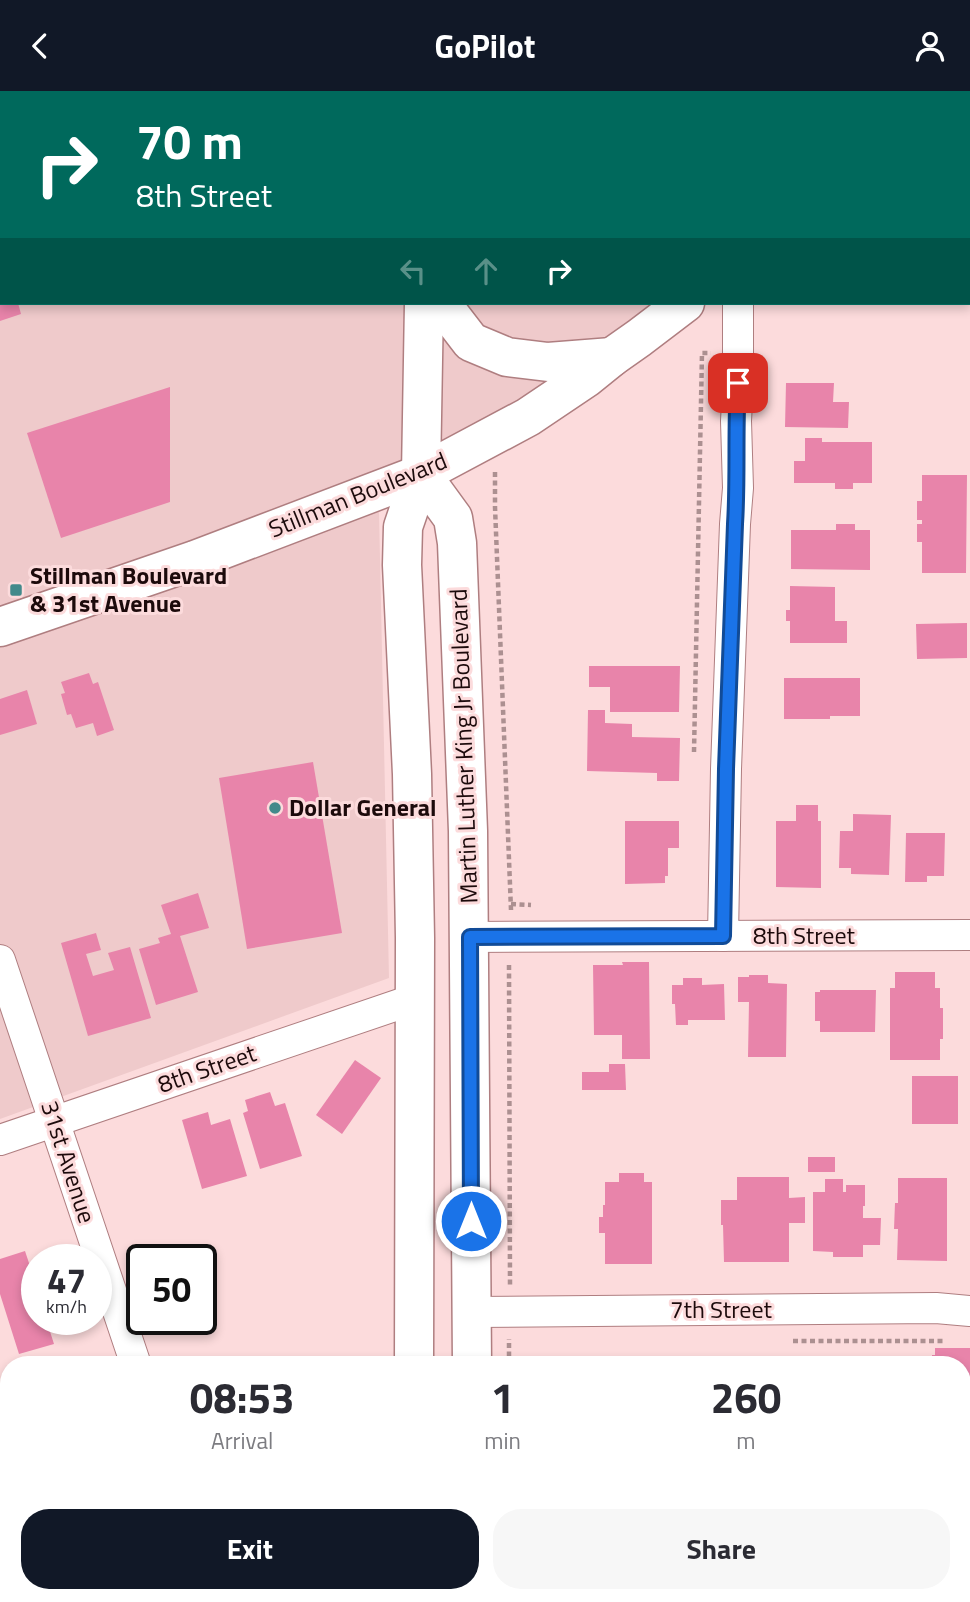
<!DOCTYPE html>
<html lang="en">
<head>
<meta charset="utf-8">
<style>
  :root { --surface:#fff; --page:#f7f7f7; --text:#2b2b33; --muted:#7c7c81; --accent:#111827 }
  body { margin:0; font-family:"Titillium Web",sans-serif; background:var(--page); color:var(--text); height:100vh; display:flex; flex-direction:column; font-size:26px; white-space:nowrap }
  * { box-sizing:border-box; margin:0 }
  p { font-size:23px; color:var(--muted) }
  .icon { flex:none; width:38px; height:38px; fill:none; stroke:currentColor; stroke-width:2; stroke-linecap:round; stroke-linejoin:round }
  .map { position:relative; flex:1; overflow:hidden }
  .details { position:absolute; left:0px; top:1265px; width:971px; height:247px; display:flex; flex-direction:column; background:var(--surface); border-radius:28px 28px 0 0; box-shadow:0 4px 10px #0003 }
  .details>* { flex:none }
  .guide { position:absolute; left:0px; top:0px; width:971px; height:214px; box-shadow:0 4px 10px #0003; background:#00695c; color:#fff; overflow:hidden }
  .speed { position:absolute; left:21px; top:1153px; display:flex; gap:14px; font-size:35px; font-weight:700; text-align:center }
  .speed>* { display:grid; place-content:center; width:91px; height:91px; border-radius:50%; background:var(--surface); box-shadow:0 4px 10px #0003; line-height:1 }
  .speed small { font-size:18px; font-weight:400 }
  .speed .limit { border:4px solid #111; border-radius:10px; background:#fff; color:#111 }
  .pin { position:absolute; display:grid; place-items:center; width:60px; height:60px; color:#fff; margin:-30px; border-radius:14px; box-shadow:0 4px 10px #0006 }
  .me { position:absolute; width:77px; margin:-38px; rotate:0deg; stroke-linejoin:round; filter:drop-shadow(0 0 5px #0008) }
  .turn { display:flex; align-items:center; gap:24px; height:147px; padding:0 21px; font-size:32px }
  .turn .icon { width:91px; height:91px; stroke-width:2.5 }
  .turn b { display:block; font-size:49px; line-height:60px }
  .lanes { display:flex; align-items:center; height:66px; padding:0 21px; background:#0003; justify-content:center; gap:35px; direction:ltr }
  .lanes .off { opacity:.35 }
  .eta { display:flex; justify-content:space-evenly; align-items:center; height:119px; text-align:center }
  .eta b { font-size:42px; font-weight:700; line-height:49px }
  .cta { display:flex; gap:14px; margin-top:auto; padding:14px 21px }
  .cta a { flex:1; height:80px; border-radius:28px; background:var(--accent); color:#fff; font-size:28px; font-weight:700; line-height:80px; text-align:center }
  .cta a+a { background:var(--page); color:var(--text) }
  header { display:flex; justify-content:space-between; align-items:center; height:91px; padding:0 21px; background:var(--accent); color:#fff; font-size:32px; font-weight:700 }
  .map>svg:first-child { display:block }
  .built { fill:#efcacb }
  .building { fill:#e884aa }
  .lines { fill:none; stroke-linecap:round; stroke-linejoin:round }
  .minor-casing { stroke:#af7e80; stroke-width:32 }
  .secondary-casing { stroke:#af7e80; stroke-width:41 }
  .path { stroke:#ac9091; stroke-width:4.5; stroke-dasharray:5 3.5; stroke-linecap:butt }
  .minor { stroke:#fff; stroke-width:30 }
  .secondary { stroke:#fff; stroke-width:38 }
  .route-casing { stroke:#114b97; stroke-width:18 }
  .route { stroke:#1a73e8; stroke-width:12 }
  .poi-dot { fill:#428a8b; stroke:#fcdbdc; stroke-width:2.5 }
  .labels { text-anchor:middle; stroke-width:6; stroke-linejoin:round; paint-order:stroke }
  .street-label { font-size:24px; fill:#1c0a0b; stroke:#fcdbdc }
  .poi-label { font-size:24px; font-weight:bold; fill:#1c0a0b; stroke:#fcdbdc; text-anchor:start }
</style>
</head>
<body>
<header><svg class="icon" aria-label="back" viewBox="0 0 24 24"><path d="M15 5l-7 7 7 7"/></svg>GoPilot<svg class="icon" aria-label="person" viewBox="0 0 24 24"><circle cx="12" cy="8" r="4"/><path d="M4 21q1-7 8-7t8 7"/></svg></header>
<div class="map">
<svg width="970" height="1511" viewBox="0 0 970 1511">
  <rect width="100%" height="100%" fill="#fcdbdc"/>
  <g class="built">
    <path d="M 177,0 L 970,0 L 970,38 L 970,2 L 177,2 Z"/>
    <path d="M 2,99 L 2,212 L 708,212 L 496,343 L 379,421 L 389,887 L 0,1028 L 0,100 Z"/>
  </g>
  <g class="building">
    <path d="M 0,212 L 18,212 L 21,223 L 0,230 Z"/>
    <path d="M 786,292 L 834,292 L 833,311 L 849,311 L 848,337 L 785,336 Z"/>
    <path d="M 170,296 L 170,411 L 61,447 L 27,342 Z"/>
    <path d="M 805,347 L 822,347 L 822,351 L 872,351 L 872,392 L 853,392 L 853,398 L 835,398 L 835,392 L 794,392 L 794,370 L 805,370 Z"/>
    <path d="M 922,384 L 967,384 L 966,482 L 922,482 L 922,451 L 917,451 L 917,433 L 922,433 L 922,429 L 917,429 L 917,410 L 922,410 Z"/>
    <path d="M 836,433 L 855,433 L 855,439 L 870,439 L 870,479 L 791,478 L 791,439 L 836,439 Z"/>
    <path d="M 790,495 L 835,496 L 835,530 L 847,530 L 847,552 L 790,552 L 790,530 L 786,530 L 786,519 L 790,519 Z"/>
    <path d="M 967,532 L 967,567 L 917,568 L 916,533 Z"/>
    <path d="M 589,575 L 680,575 L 679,621 L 610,621 L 610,596 L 589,596 Z"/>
    <path d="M 89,582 L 93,593 L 98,591 L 114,639 L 97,645 L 93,632 L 76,637 L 71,623 L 67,624 L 61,603 L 65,602 L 61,591 Z"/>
    <path d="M 784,587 L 860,587 L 860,625 L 830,625 L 830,628 L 784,628 Z"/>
    <path d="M 27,599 L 37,633 L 0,644 L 0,608 Z"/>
    <path d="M 588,619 L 605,619 L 605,632 L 632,633 L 632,646 L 680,647 L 679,690 L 657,690 L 657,682 L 587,680 Z"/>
    <path d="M 313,671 L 342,842 L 247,858 L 219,687 Z"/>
    <path d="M 796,714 L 818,714 L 818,730 L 821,730 L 821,797 L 776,796 L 776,730 L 796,730 Z"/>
    <path d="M 853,723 L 891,724 L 889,784 L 851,783 L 851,777 L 839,777 L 840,740 L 853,740 Z"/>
    <path d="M 625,730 L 679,730 L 679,757 L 668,757 L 668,785 L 665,785 L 665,792 L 625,793 Z"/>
    <path d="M 906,742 L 945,742 L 944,785 L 927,785 L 927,791 L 905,791 Z"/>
    <path d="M 198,802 L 209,837 L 180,845 L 198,901 L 156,914 L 139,858 L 160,852 L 158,847 L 171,843 L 161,814 Z"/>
    <path d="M 96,842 L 101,859 L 86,863 L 93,885 L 114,879 L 108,862 L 130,856 L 151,927 L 88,945 L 61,852 Z"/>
    <path d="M 622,871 L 649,871 L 650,968 L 622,968 L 622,944 L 594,944 L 593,874 L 623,874 Z"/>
    <path d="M 895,881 L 935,881 L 935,897 L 940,897 L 940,917 L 943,917 L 943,948 L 940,948 L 940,969 L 890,969 L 890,897 L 895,897 Z"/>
    <path d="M 749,884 L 768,884 L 768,892 L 787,893 L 786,966 L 748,966 L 749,911 L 738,911 L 738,886 L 749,886 Z"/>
    <path d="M 683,887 L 702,887 L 702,894 L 724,893 L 725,929 L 688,929 L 688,934 L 676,934 L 675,913 L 672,913 L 672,894 L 683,894 Z"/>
    <path d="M 820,899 L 876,899 L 875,941 L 820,941 L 820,930 L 815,930 L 815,901 L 820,901 Z"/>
    <path d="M 355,969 L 381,987 L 342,1043 L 316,1024 Z"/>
    <path d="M 609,973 L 625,973 L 626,999 L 582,999 L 582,981 L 609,981 Z"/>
    <rect x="912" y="985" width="46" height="48"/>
    <path d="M 270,1001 L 275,1015 L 285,1012 L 302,1065 L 260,1078 L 243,1022 L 248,1020 L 245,1009 Z"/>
    <path d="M 208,1021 L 211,1034 L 230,1028 L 247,1085 L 202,1098 L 182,1029 Z"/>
    <rect x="808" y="1066" width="27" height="15"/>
    <path d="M 619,1082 L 644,1082 L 644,1091 L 652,1091 L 652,1173 L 605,1173 L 605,1142 L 599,1142 L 599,1126 L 603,1126 L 603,1114 L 605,1114 L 605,1091 L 619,1091 Z"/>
    <path d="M 737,1086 L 789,1086 L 789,1107 L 805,1106 L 805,1132 L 789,1132 L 789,1171 L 724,1171 L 723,1134 L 721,1134 L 721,1109 L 737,1109 Z"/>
    <path d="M 898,1087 L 947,1087 L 947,1170 L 897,1169 L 898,1138 L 894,1138 L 895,1112 L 898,1112 Z"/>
    <path d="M 825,1088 L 843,1088 L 843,1101 L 846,1101 L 846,1094 L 865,1094 L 865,1115 L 863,1115 L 863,1127 L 881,1127 L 880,1154 L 863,1154 L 863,1166 L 833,1166 L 833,1161 L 813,1160 L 813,1101 L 825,1101 Z"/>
    <path d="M 25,1160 L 35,1190 L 31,1191 L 33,1198 L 37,1197 L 37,1228 L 46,1228 L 54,1253 L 19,1263 L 0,1203 L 0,1168 Z"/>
    <path d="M 935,1257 L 970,1257 L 970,1331 L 962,1331 L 962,1274 L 932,1274 L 932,1264 L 935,1264 Z"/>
    <rect x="816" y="1503" width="46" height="8"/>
    <rect x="736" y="1504" width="39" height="7"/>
    <path d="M 722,1505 L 722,1511 L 673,1511 L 673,1506 Z"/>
    <rect x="889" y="1505" width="40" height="6"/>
  </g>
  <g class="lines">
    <g class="minor-casing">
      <g id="minor">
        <path d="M 188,2 L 193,0"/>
        <path d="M 0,71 L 2,70"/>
        <path d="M 723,845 L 726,678 L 735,433 L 738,397 L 736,330 L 738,292 L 738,212"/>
        <path d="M 469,846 L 970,844"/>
        <path d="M 0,869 L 136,1274"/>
        <path d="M 0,1049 L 415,908"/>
        <path d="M 472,1221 L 936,1217 L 970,1220"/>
        <path d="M 219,1503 L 231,1511"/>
        <path d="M 48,1511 L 70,1503"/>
      </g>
    </g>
    <g class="secondary-casing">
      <g id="secondary">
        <path d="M 427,2 L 428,0"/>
        <path d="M 935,2 L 937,0"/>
        <path d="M 441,212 L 471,251 L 507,266 L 548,271 L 612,266"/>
        <path d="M 421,383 L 453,427 L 457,452 L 468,740 L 472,1274"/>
        <path d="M 0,536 L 195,469 L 421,383 L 528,326 L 586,287 L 612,266 L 639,247 L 685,212"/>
        <path d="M 414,1274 L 415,847 L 412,683 L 402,474 L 403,436 L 421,383 L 424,212"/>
        <path d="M 414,1511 L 414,1503"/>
        <path d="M 471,1511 L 472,1503"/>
      </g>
    </g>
    <g class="path">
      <path d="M 375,2 L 375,0"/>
      <path d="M 472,2 L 472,0"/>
      <path d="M 495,381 L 495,416 L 511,819"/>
      <path d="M 694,661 L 702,262 L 711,262"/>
      <path d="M 511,813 L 531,814"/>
      <path d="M 509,874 L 510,1194"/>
      <path d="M 793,1250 L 945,1250"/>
      <path d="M 509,1274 L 509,1248"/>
      <path d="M 0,1493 L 9,1491"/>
    </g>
    <use href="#minor" class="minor"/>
    <use href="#secondary" class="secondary"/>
  </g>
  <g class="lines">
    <g class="route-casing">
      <path id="route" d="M 471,1130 L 470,846 L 723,845 L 726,678 L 735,433 C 738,386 735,339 738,292"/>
    </g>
    <use href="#route" class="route"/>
  </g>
  <g class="poi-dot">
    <rect x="9" y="492" width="14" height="14" rx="3.5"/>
    <circle cx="275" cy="717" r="7"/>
  </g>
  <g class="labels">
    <g class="street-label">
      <text transform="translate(358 404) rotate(-22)" y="8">Stillman Boulevard</text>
      <text transform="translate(464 655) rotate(-92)" y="8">Martin Luther King Jr Boulevard</text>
      <text x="804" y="853">8th Street</text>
      <text transform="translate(207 978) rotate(-19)" y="8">8th Street</text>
      <text transform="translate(68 1071) rotate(72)" y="8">31st Avenue</text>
      <text x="721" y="1227">7th Street</text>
    </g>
    <g class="poi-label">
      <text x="30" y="493">Stillman Boulevard<tspan x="30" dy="28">&amp; 31st Avenue</tspan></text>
      <text x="289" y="725">Dollar General</text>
    </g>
  </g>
</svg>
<div class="speed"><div>47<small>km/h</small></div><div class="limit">50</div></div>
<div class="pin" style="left:738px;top:292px;background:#d93025"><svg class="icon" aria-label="arrive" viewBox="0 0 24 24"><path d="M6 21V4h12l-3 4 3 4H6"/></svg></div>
<svg class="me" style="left:471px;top:1130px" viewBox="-20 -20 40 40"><circle r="17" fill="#1a73e8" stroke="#fff" stroke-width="3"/><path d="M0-11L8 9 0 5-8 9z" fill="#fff"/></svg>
<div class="guide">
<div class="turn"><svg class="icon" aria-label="right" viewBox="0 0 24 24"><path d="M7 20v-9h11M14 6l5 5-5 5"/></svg><div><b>70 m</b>8th Street</div></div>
<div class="lanes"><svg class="icon off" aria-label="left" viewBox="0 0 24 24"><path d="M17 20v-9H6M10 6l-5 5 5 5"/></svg><svg class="icon off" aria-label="ahead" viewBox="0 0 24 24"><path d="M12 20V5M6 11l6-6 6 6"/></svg><svg class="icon" aria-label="right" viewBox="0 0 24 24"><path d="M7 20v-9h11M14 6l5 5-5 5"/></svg></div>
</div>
<section class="details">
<div class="eta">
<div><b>08:53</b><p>Arrival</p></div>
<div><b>1</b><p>min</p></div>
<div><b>260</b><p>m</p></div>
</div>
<div class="cta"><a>Exit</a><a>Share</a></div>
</section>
</div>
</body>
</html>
